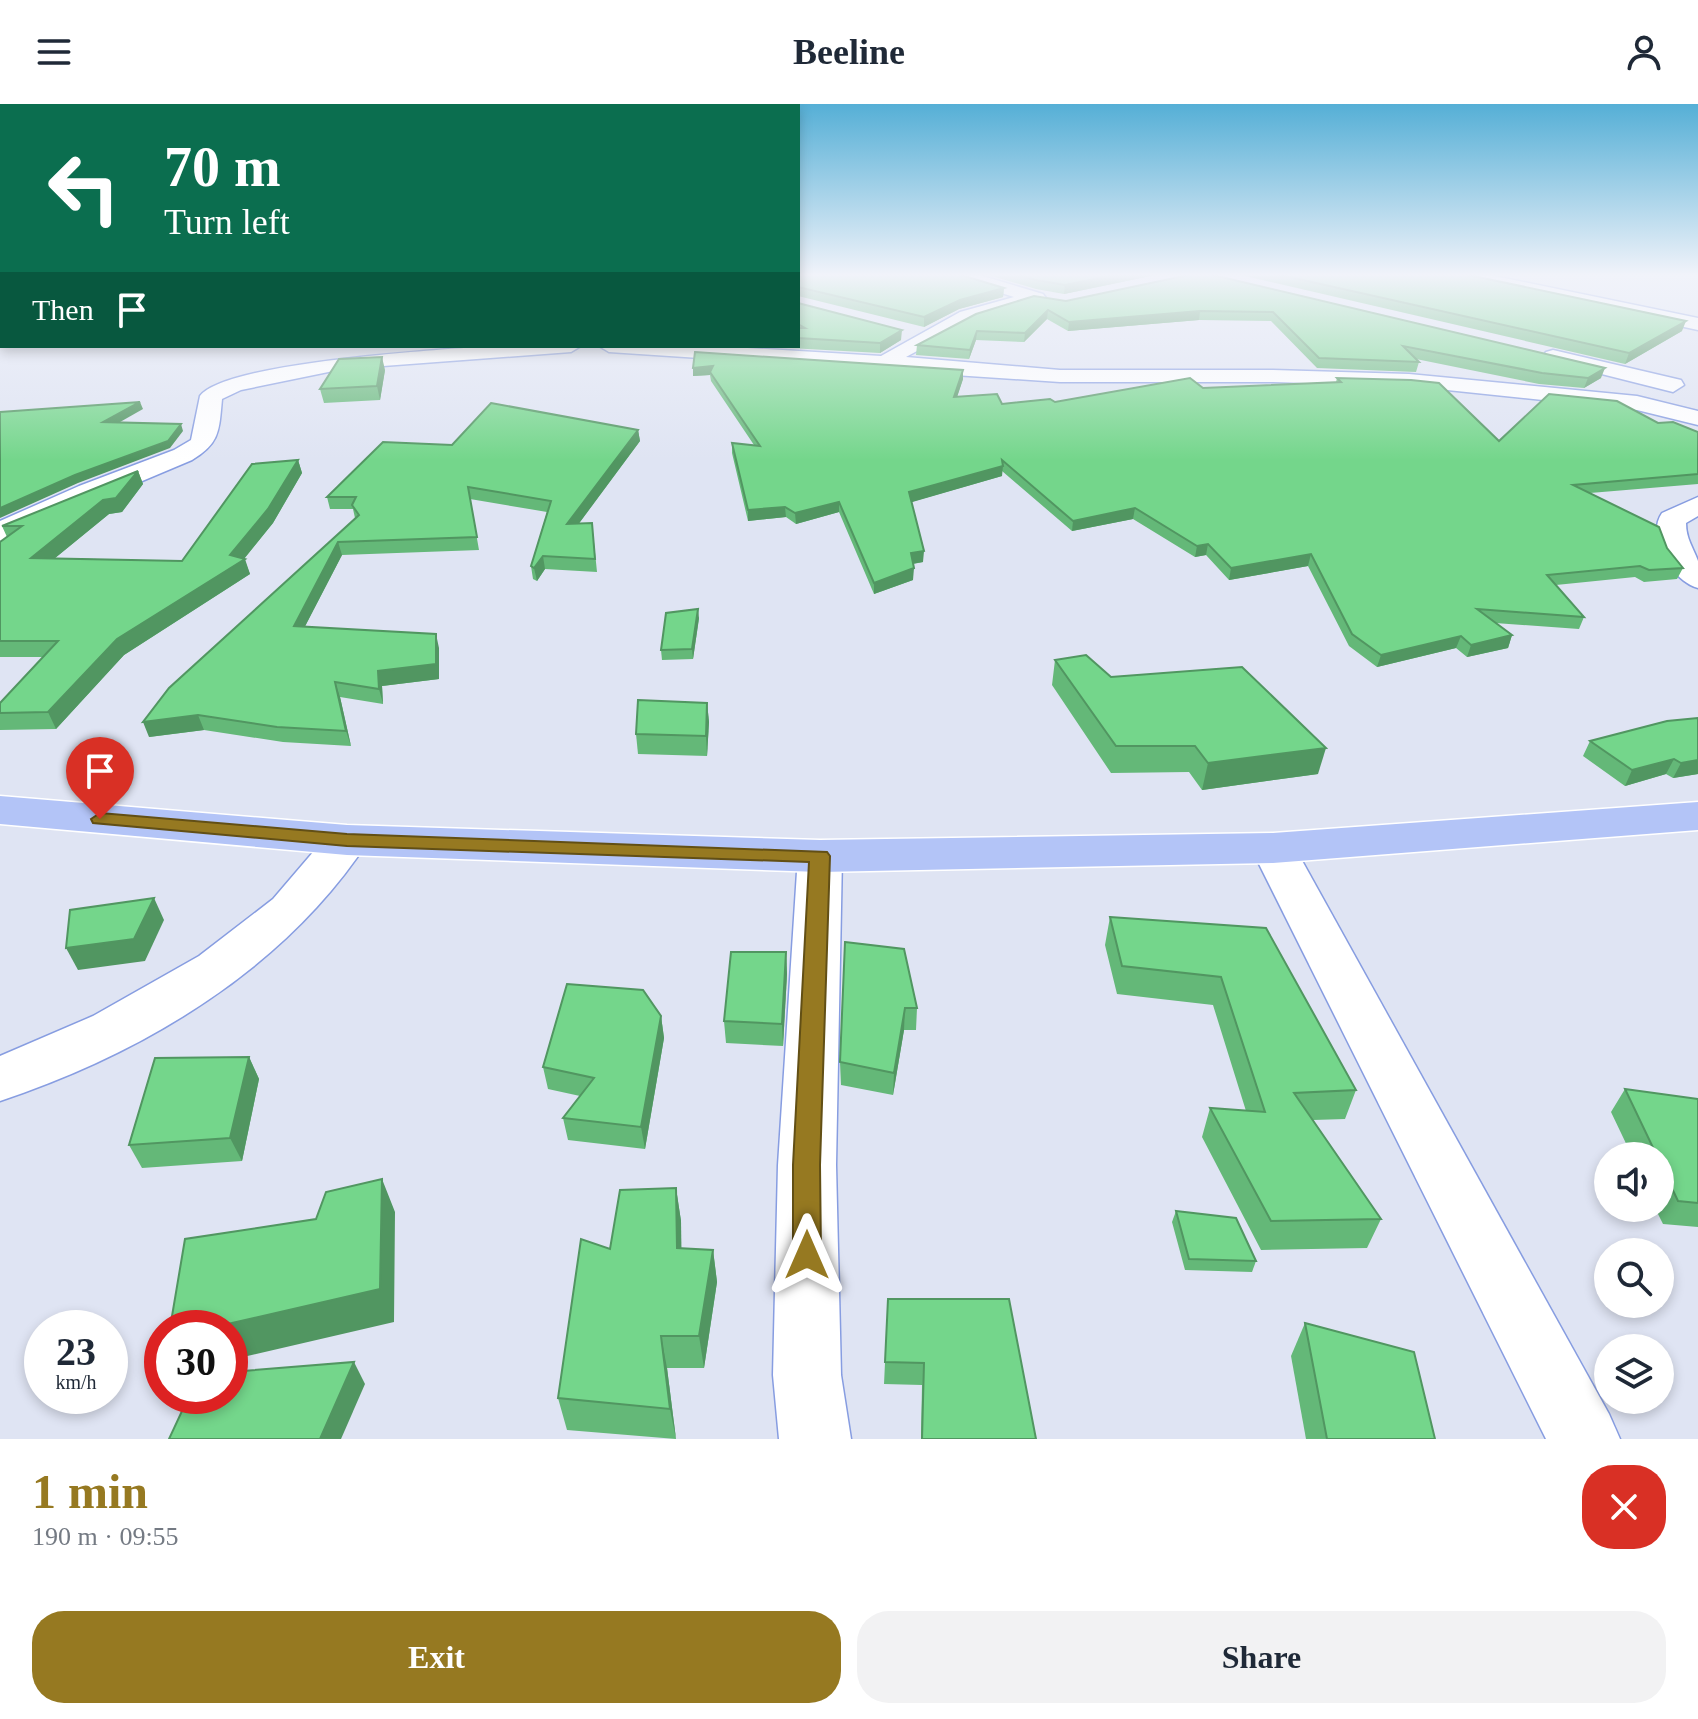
<!DOCTYPE html>
<html lang="en">
<head>
<meta charset="utf-8">
<style>
  :root { --surface:#fff; --page:#f2f2f3; --text:#1f2937; --muted:#747a83; --accent:#967921 }
  body { margin:0; font-family:Georgia,serif; background:var(--page); color:var(--text); height:100vh; display:flex; flex-direction:column; font-size:30px; white-space:nowrap }
  * { box-sizing:border-box; margin:0 }
  p { font-size:26px; color:var(--muted) }
  .icon { flex:none; width:44px; height:44px; fill:none; stroke:currentColor; stroke-width:2; stroke-linecap:round; stroke-linejoin:round }
  .map { position:relative; height:1335px; overflow:hidden }
  .details { display:flex; flex-direction:column; background:var(--surface); flex:1 }
  .details>* { flex:none }
  .guide { position:absolute; left:0px; top:0px; width:800px; height:244px; box-shadow:0 4px 12px #0003; background:#0b6e4f; color:#fff; overflow:hidden }
  .fabs { position:absolute; left:1594px; top:1038px; display:grid; gap:16px }
  .fabs a { display:grid; place-items:center; width:80px; height:80px; border-radius:50%; background:var(--surface); box-shadow:0 4px 12px #0003; font-size:40px }
  .speed { position:absolute; left:24px; top:1206px; display:flex; gap:16px; font-size:40px; font-weight:700; text-align:center }
  .speed>* { display:grid; place-content:center; width:104px; height:104px; border-radius:50%; background:var(--surface); box-shadow:0 4px 12px #0003; line-height:1 }
  .speed small { font-size:20px; font-weight:400 }
  .speed .limit { border:12px solid #d22; background:#fff; color:#111 }
  .pin { position:absolute; display:grid; place-items:center; width:68px; height:68px; color:#fff; margin:-82px -34px; border-radius:50% 50% 50% 0; rotate:-45deg; box-shadow:0 0 8px #0007 }
  .pin .icon { rotate:45deg }
  .me { position:absolute; width:88px; margin:-44px; rotate:0deg; stroke-linejoin:round; filter:drop-shadow(0 0 6px #0008) }
  .turn { display:flex; align-items:center; gap:28px; height:168px; padding:0 32px; font-size:36px }
  .turn .icon { width:104px; height:104px; stroke-width:2.5 }
  .turn b { display:block; font-size:56px; line-height:68px }
  .then { display:flex; align-items:center; height:76px; padding:0 32px; background:#0003; gap:16px; font-size:30px }
  .round { display:grid; place-items:center; flex:none; width:84px; height:84px; border-radius:32px; background:var(--page) }
  .headline { display:flex; align-items:center; justify-content:space-between; height:136px; padding:0 32px }
  h1 { font-size:48px; font-weight:700; line-height:60px; color:var(--accent) }
  .primary-button { display:flex; gap:16px; margin-top:auto; padding:16px 32px }
  .primary-button a { flex:1; height:92px; border-radius:32px; background:var(--accent); color:#fff; font-size:32px; font-weight:700; line-height:92px; text-align:center }
  .primary-button a+a { background:var(--page); color:var(--text) }
  header { display:flex; justify-content:space-between; align-items:center; height:104px; padding:0 32px; background:var(--surface); font-size:36px; font-weight:700 }
  .map>svg:first-child { display:block }
  .lines { fill:none; stroke-linecap:round; stroke-linejoin:round }
  .street-casing { stroke:#879de1; stroke-width:3 }
  .primary-casing { stroke:#fff; stroke-width:3 }
  .street { fill:#fff; fill-rule:evenodd }
  .primary { fill:#b3c4f7; fill-rule:evenodd }
  .wall { fill:#64b878 }
  .shaded-wall { fill:#519661 }
  .building { fill:#74d68b; stroke:#519661; stroke-width:2 }
  .route { fill:#967921; stroke:#624f15; stroke-width:2 }
</style>
</head>
<body>
<header><svg class="icon" aria-label="menu" viewBox="0 0 24 24"><path d="M4 6h16M4 12h16M4 18h16"/></svg>Beeline<svg class="icon" aria-label="person" viewBox="0 0 24 24"><circle cx="12" cy="8" r="4"/><path d="M4 21q1-7 8-7t8 7"/></svg></header>
<div class="map">
<svg width="1698" height="1335" viewBox="0 0 1698 1335">
  <rect width="100%" height="100%" fill="#dfe4f3"/>
  <g class="lines">
    <g class="street-casing">
      <g id="street">
        <path d="M 952,170 L 976,170 L 1043,190 L 1046,194 L 1043,198 L 974,216 L 906,253 L 1060,266 L 1273,266 L 1409,270 L 1637,292 L 1698,307 L 1698,321 L 1637,306 L 1409,282 L 1273,278 L 1060,278 L 609,248 L 599,242 L 714,242 L 881,252 L 960,208 L 1014,193 L 954,174 Z"/>
        <path d="M 1455,170 L 1485,170 L 1698,214 L 1698,226 L 1463,175 Z"/>
        <path d="M 490,242 L 581,242 L 571,248 L 343,265 L 241,286 L 222,295 C 219,327 220,339 192,356 L 0,437 L 0,417 L 79,382 L 174,346 L 191,336 L 200,292 C 226,258 440,246 490,242 Z"/>
        <path d="M 1553,246 L 1681,276 L 1684,281 L 1673,288 L 1546,256 L 1543,252 L 1546,248 Z"/>
        <path d="M 1698,393 L 1698,412 L 1686,419 C 1686,435 1693,443 1698,457 C 1698,464 1698,477 1698,484 C 1673,478 1645,433 1662,409 Z"/>
        <path d="M 347,722 L 362,726 L 369,736 C 285,865 144,949 0,997 L 0,952 L 93,912 L 199,852 L 273,795 L 332,726 Z"/>
        <path d="M 1273,730 L 1288,734 L 1295,744 L 1609,1310 L 1620,1335 L 1546,1335 L 1251,744 L 1258,734 Z"/>
        <path d="M 820,738 L 836,742 L 842,752 L 836,1061 L 841,1271 L 851,1335 L 779,1335 L 773,1271 L 778,1061 L 798,752 L 804,742 Z"/>
      </g>
    </g>
    <g class="primary-casing">
      <path id="primary" d="M 0,692 L 347,721 L 820,736 L 1273,729 L 1698,698 L 1698,726 L 1273,759 L 820,768 L 347,751 L 0,720 Z"/>
    </g>
    <use href="#street" class="street"/>
    <use href="#primary" class="primary"/>
  </g>
  <g class="wall">
    <path d="M 798,170 L 1004,184 L 1003,193 L 959,205 L 924,223 L 798,192 Z"/>
    <path d="M 985,170 L 1160,170 L 1064,190 L 1036,185 Z"/>
    <path d="M 1193,170 L 1601,274 L 1584,284 L 1539,280 L 1416,255 L 1419,258 L 1416,268 L 1317,264 L 1271,217 L 1199,216 L 1068,227 L 1047,215 L 1024,238 L 976,236 L 969,255 L 916,251 L 917,241 L 1066,197 Z"/>
    <path d="M 1236,170 L 1464,170 L 1682,227 L 1625,260 Z"/>
    <path d="M 798,199 L 901,236 L 880,249 L 752,242 L 798,242 Z"/>
    <path d="M 693,264 L 963,275 L 957,293 L 1002,300 L 1055,298 L 1203,284 L 1336,278 L 1337,274 L 1499,337 L 1658,319 L 1698,328 L 1698,380 L 1590,389 L 1667,444 L 1683,464 L 1677,475 L 1644,478 L 1635,473 L 1556,481 L 1584,513 L 1579,525 L 1495,519 L 1512,531 L 1508,544 L 1467,553 L 1456,544 L 1377,563 L 1349,542 L 1308,462 L 1229,476 L 1206,451 L 1195,453 L 1133,415 L 1072,427 L 1002,367 L 1002,372 L 911,398 L 923,458 L 913,460 L 913,476 L 874,490 L 839,408 L 796,420 L 786,413 L 748,417 L 732,349 L 732,339 L 754,341 L 711,277 L 710,271 L 693,272 Z"/>
    <path d="M 385,266 L 380,296 L 324,299 L 320,285 Z"/>
    <path d="M 638,326 L 640,337 L 579,419 L 592,419 L 597,468 L 545,465 L 537,477 L 533,475 L 531,462 L 547,408 L 470,395 L 479,446 L 342,451 L 305,522 L 439,544 L 439,575 L 382,582 L 383,600 L 340,593 L 351,642 L 283,638 L 204,626 L 149,633 L 355,414 L 353,405 L 330,405 L 327,393 L 452,341 Z"/>
    <path d="M 298,356 L 302,369 L 273,419 L 244,455 L 250,470 L 124,551 L 56,625 L 0,626 L 0,599 L 43,553 L 0,553 L 0,438 L 7,433 L 2,422 L 138,367 L 143,380 L 122,408 L 109,410 L 55,454 L 182,457 Z"/>
    <path d="M 699,514 L 693,555 L 662,556 L 661,546 Z"/>
    <path d="M 1055,556 L 1111,573 L 1318,670 L 1202,686 L 1189,668 L 1111,669 L 1052,581 Z"/>
    <path d="M 707,599 L 709,618 L 707,652 L 638,650 L 636,630 Z"/>
    <path d="M 1698,614 L 1698,670 L 1673,674 L 1666,670 L 1625,682 L 1583,652 L 1590,637 Z"/>
    <path d="M 1110,813 L 1266,824 L 1356,986 L 1345,1015 L 1313,1016 L 1381,1115 L 1367,1144 L 1261,1146 L 1202,1033 L 1210,1004 L 1246,1007 L 1213,901 L 1117,890 L 1105,841 Z"/>
    <path d="M 904,845 L 917,904 L 916,926 L 904,926 L 893,991 L 841,981 L 840,958 Z"/>
    <path d="M 786,848 L 787,870 L 783,942 L 726,939 L 724,917 Z"/>
    <path d="M 661,912 L 664,934 L 645,1045 L 568,1036 L 563,1014 L 580,992 L 548,985 L 543,963 Z"/>
    <path d="M 249,953 L 259,975 L 242,1057 L 142,1064 L 129,1041 Z"/>
    <path d="M 1625,985 L 1698,995 L 1698,1123 L 1663,1120 L 1655,1104 L 1660,1104 L 1660,1052 L 1632,1052 L 1611,1008 Z"/>
    <path d="M 676,1084 L 681,1117 L 681,1145 L 713,1146 L 717,1178 L 704,1264 L 667,1264 L 676,1335 L 567,1326 L 558,1294 L 610,1145 Z"/>
    <path d="M 1176,1107 L 1256,1157 L 1252,1168 L 1185,1166 L 1172,1118 Z"/>
    <path d="M 888,1195 L 1036,1335 L 921,1335 L 922,1281 L 884,1280 Z"/>
    <path d="M 1305,1219 L 1435,1335 L 1306,1335 L 1291,1252 Z"/>
  </g>
  <g class="shaded-wall">
    <path d="M 1119,170 L 1160,170 L 1064,190 L 1065,181 Z"/>
    <path d="M 1004,184 L 1003,193 L 959,205 L 924,223 L 924,213 L 960,196 Z"/>
    <path d="M 1048,206 L 1047,215 L 1024,238 L 1025,229 Z"/>
    <path d="M 1200,207 L 1199,216 L 1068,227 L 1069,218 Z"/>
    <path d="M 1686,217 L 1682,227 L 1625,260 L 1629,249 Z"/>
    <path d="M 902,226 L 901,236 L 880,249 L 880,239 Z"/>
    <path d="M 977,227 L 976,236 L 969,255 L 970,246 Z"/>
    <path d="M 382,253 L 385,266 L 380,296 L 377,282 Z"/>
    <path d="M 713,262 L 710,268 L 710,271 L 693,272 L 693,264 Z"/>
    <path d="M 1605,264 L 1601,274 L 1584,284 L 1588,274 Z"/>
    <path d="M 963,266 L 963,275 L 954,302 L 954,293 Z"/>
    <path d="M 140,298 L 143,305 L 106,326 L 103,318 Z"/>
    <path d="M 181,320 L 183,327 L 170,344 L 78,379 L 0,414 L 0,404 Z"/>
    <path d="M 638,326 L 640,337 L 569,433 L 567,420 Z"/>
    <path d="M 298,356 L 302,369 L 273,419 L 243,456 L 245,455 L 250,470 L 124,551 L 56,625 L 48,608 L 117,535 L 230,451 Z"/>
    <path d="M 1003,362 L 1002,372 L 909,399 L 909,388 Z"/>
    <path d="M 138,367 L 143,380 L 122,408 L 109,410 L 38,468 L 31,454 Z"/>
    <path d="M 839,398 L 839,408 L 796,420 L 795,409 Z"/>
    <path d="M 785,403 L 786,413 L 748,417 L 748,406 Z"/>
    <path d="M 1135,404 L 1133,415 L 1072,427 L 1073,417 Z"/>
    <path d="M 338,438 L 342,451 L 298,536 L 294,522 Z"/>
    <path d="M 1208,440 L 1206,451 L 1195,453 L 1197,442 Z"/>
    <path d="M 924,447 L 923,458 L 911,460 L 911,449 Z"/>
    <path d="M 1311,450 L 1308,462 L 1229,476 L 1231,464 Z"/>
    <path d="M 543,452 L 545,465 L 537,477 L 534,464 Z"/>
    <path d="M 914,464 L 913,476 L 874,490 L 874,479 Z"/>
    <path d="M 698,505 L 699,514 L 693,555 L 692,545 Z"/>
    <path d="M 436,530 L 439,544 L 439,575 L 382,582 L 383,600 L 379,585 L 378,567 Z"/>
    <path d="M 1512,531 L 1508,544 L 1467,553 L 1471,541 Z"/>
    <path d="M 1461,532 L 1456,544 L 1377,563 L 1381,551 Z"/>
    <path d="M 335,578 L 340,593 L 351,642 L 346,627 Z"/>
    <path d="M 707,599 L 709,618 L 707,652 L 706,632 Z"/>
    <path d="M 198,611 L 204,626 L 149,633 L 143,618 Z"/>
    <path d="M 1326,644 L 1318,670 L 1202,686 L 1208,659 Z"/>
    <path d="M 1674,655 L 1666,670 L 1625,682 L 1632,666 Z"/>
    <path d="M 1698,656 L 1698,670 L 1673,674 L 1681,659 Z"/>
    <path d="M 154,794 L 164,816 L 145,857 L 78,866 L 66,844 Z"/>
    <path d="M 786,848 L 787,870 L 783,942 L 782,920 Z"/>
    <path d="M 905,904 L 904,926 L 893,991 L 894,969 Z"/>
    <path d="M 661,912 L 664,934 L 645,1045 L 641,1023 Z"/>
    <path d="M 249,953 L 259,975 L 242,1057 L 230,1034 Z"/>
    <path d="M 382,1075 L 395,1108 L 394,1218 L 230,1256 L 230,1224 L 210,1224 Z"/>
    <path d="M 676,1084 L 681,1117 L 682,1177 L 677,1144 Z"/>
    <path d="M 713,1146 L 717,1178 L 704,1264 L 699,1232 Z"/>
    <path d="M 661,1232 L 667,1264 L 676,1335 L 670,1305 Z"/>
    <path d="M 354,1258 L 365,1280 L 341,1335 L 320,1335 Z"/>
  </g>
  <g class="building">
    <path d="M 798,170 L 958,170 L 1004,184 L 960,196 L 924,213 L 798,183 Z"/>
    <path d="M 1015,170 L 1119,170 L 1065,181 L 1036,176 Z"/>
    <path d="M 1193,170 L 1209,170 L 1605,264 L 1588,274 L 1542,269 L 1403,242 L 1419,258 L 1319,254 L 1273,208 L 1200,207 L 1069,218 L 1048,206 L 1025,229 L 977,227 L 970,246 L 917,241 L 976,210 L 1034,192 L 1066,197 Z"/>
    <path d="M 1276,170 L 1464,170 L 1686,217 L 1629,249 Z"/>
    <path d="M 2,181 L 2,220 L 0,220 L 0,189 Z"/>
    <path d="M 798,199 L 902,226 L 880,239 L 798,234 L 798,224 L 805,224 L 798,220 Z"/>
    <path d="M 695,248 L 963,266 L 954,293 L 997,290 L 1002,300 L 1050,295 L 1055,298 L 1190,274 L 1203,284 L 1341,278 L 1337,274 L 1411,276 L 1439,279 L 1499,337 L 1549,290 L 1617,297 L 1658,319 L 1673,318 L 1698,328 L 1698,370 L 1573,381 L 1659,423 L 1667,444 L 1683,464 L 1649,466 L 1640,462 L 1547,471 L 1584,513 L 1477,505 L 1512,531 L 1471,541 L 1461,532 L 1381,551 L 1352,530 L 1311,450 L 1231,464 L 1208,440 L 1197,442 L 1135,404 L 1073,417 L 1002,356 L 1003,362 L 909,388 L 924,447 L 911,449 L 914,464 L 874,479 L 839,398 L 795,409 L 785,403 L 748,406 L 732,339 L 760,342 L 710,268 L 713,262 L 693,264 Z"/>
    <path d="M 382,253 L 377,282 L 320,285 L 339,255 Z"/>
    <path d="M 140,298 L 103,318 L 181,320 L 168,337 L 75,371 L 0,404 L 0,308 Z"/>
    <path d="M 491,299 L 638,326 L 567,420 L 592,419 L 595,455 L 543,452 L 534,464 L 531,462 L 551,397 L 468,383 L 477,433 L 338,438 L 294,522 L 436,530 L 436,560 L 378,567 L 379,585 L 335,578 L 346,627 L 277,623 L 198,611 L 143,618 L 169,584 L 359,411 L 352,401 L 356,393 L 327,393 L 383,338 L 452,341 Z"/>
    <path d="M 298,356 L 268,405 L 230,451 L 245,455 L 117,535 L 48,608 L 0,609 L 0,599 L 58,537 L 0,537 L 0,438 L 22,422 L 2,422 L 138,367 L 116,394 L 103,396 L 31,454 L 182,457 L 252,360 Z"/>
    <path d="M 698,505 L 692,545 L 661,546 L 666,509 Z"/>
    <path d="M 1086,551 L 1111,573 L 1242,563 L 1326,644 L 1208,659 L 1195,642 L 1116,642 L 1055,556 Z"/>
    <path d="M 638,596 L 707,599 L 706,632 L 636,630 Z"/>
    <path d="M 1698,614 L 1698,656 L 1681,659 L 1674,655 L 1632,666 L 1590,637 L 1667,617 Z"/>
    <path d="M 154,794 L 134,835 L 66,844 L 70,806 Z"/>
    <path d="M 1110,813 L 1266,824 L 1356,986 L 1294,989 L 1381,1115 L 1271,1117 L 1210,1004 L 1265,1008 L 1221,873 L 1122,862 Z"/>
    <path d="M 845,838 L 904,845 L 917,904 L 905,904 L 894,969 L 840,958 Z"/>
    <path d="M 731,848 L 786,848 L 782,920 L 724,917 Z"/>
    <path d="M 567,880 L 643,886 L 661,912 L 641,1023 L 563,1014 L 594,974 L 543,963 Z"/>
    <path d="M 249,953 L 230,1034 L 129,1041 L 155,954 Z"/>
    <path d="M 1625,985 L 1698,995 L 1698,1099 L 1678,1097 L 1660,1059 L 1660,1052 L 1657,1052 Z"/>
    <path d="M 382,1075 L 380,1185 L 210,1224 L 170,1224 L 185,1135 L 316,1115 L 326,1088 Z"/>
    <path d="M 676,1084 L 677,1144 L 713,1146 L 699,1232 L 661,1232 L 670,1305 L 558,1294 L 581,1135 L 610,1145 L 620,1086 Z"/>
    <path d="M 1176,1107 L 1236,1114 L 1256,1157 L 1189,1155 Z"/>
    <path d="M 888,1195 L 1009,1195 L 1036,1335 L 922,1335 L 924,1259 L 885,1258 Z"/>
    <path d="M 1305,1219 L 1414,1248 L 1435,1335 L 1327,1335 Z"/>
    <path d="M 354,1258 L 320,1335 L 169,1335 L 189,1292 L 230,1292 L 230,1268 Z"/>
  </g>
  <linearGradient id="sky" x2="0" y2="1"><stop stop-color="#55afd6"/><stop offset="0.48" stop-color="#f1f3fa"/><stop offset="1" stop-color="#f1f3fa" stop-opacity="0"/></linearGradient>
  <rect width="1698" height="356" fill="url(#sky)"/>
  <path class="route" d="M 100,709 L 347,730 L 827,748 L 830,752 L 820,1061 L 821,1151 L 817,1161 L 807,1164 L 797,1161 L 793,1151 L 793,1061 L 809,758 L 347,742 L 93,719 L 91,715 Z"/>
</svg>
<div class="fabs">
<a><svg class="icon" aria-label="sound" viewBox="0 0 24 24"><path d="M4 9h4l5-4v14l-5-4H4zM17 9q2 3 0 6"/></svg></a>
<a><svg class="icon" aria-label="search" viewBox="0 0 24 24"><circle cx="10" cy="10" r="6"/><path d="M15 15l6 6"/></svg></a>
<a><svg class="icon" aria-label="layers" viewBox="0 0 24 24"><path d="M12 4l9 5-9 5-9-5zM3 14l9 5 9-5"/></svg></a>
</div>
<div class="speed"><div>23<small>km/h</small></div><div class="limit">30</div></div>
<div class="pin" style="left:100px;top:715px;background:#d93025"><svg class="icon" aria-label="arrive" viewBox="0 0 24 24"><path d="M6 21V4h12l-3 4 3 4H6"/></svg></div>
<svg class="me" style="left:807px;top:1151px" viewBox="-20 -20 40 40"><path d="M0-17L14 15 0 8-14 15z" fill="#967921" stroke="#fff" stroke-width="4"/></svg>
<div class="guide">
<div class="turn"><svg class="icon" aria-label="left" viewBox="0 0 24 24"><path d="M17 20v-9H6M10 6l-5 5 5 5"/></svg><div><b>70 m</b>Turn left</div></div>
<div class="then">Then<svg class="icon" aria-label="arrive" viewBox="0 0 24 24"><path d="M6 21V4h12l-3 4 3 4H6"/></svg></div>
</div>
</div>
<section class="details">
<div class="headline"><div><h1>1 min</h1><p>190 m · 09:55</p></div><a class="round" style="background:#d93025;color:#fff"><svg class="icon" aria-label="close" viewBox="0 0 24 24"><path d="M6 6l12 12M18 6L6 18"/></svg></a></div>
<div class="primary-button"><a>Exit</a><a>Share</a></div>
</section>
</body>
</html>
